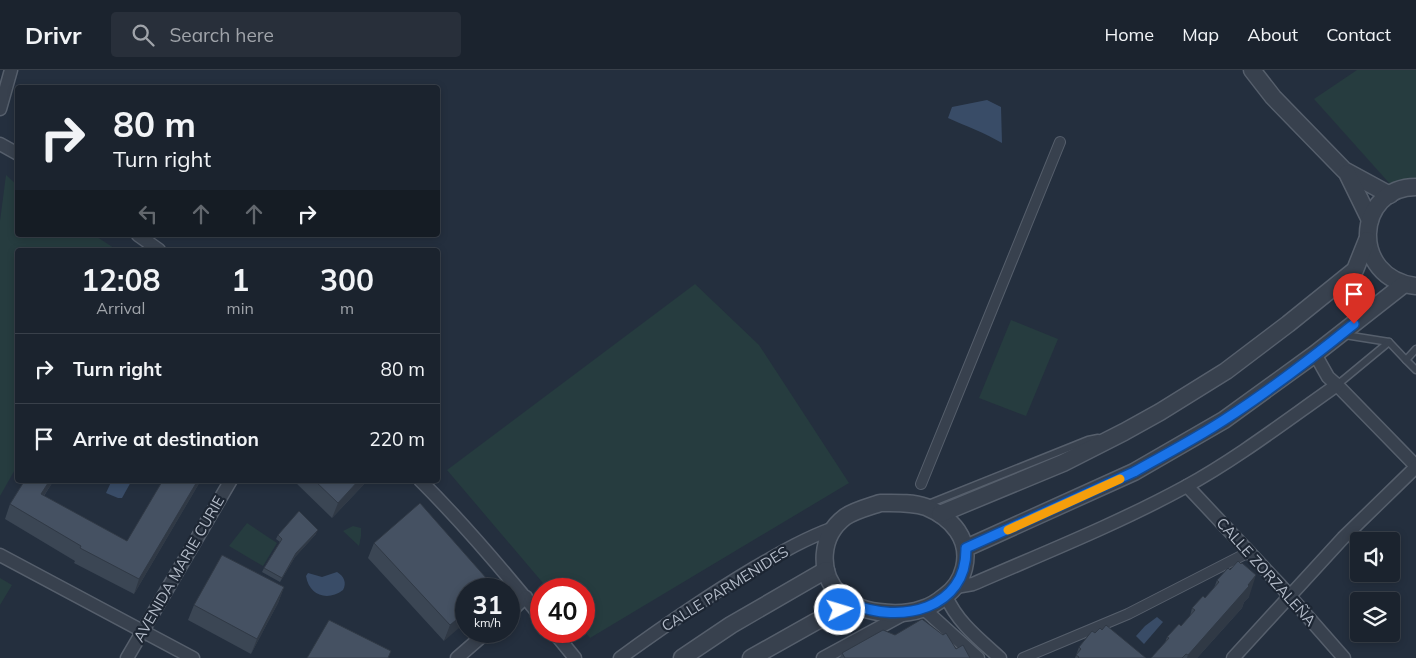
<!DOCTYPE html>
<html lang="en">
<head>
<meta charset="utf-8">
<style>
  :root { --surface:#1b232e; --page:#282f3a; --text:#f1f3f6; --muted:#a0a4aa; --line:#39404a }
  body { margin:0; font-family:Mulish,sans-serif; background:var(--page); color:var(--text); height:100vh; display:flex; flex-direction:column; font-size:19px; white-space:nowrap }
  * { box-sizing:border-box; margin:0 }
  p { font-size:16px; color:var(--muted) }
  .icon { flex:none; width:28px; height:28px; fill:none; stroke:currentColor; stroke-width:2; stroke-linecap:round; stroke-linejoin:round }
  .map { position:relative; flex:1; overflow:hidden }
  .side { position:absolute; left:15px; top:178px; width:425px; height:235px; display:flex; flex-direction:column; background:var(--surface); border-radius:5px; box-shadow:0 2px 8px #0003,0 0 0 1px var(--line) }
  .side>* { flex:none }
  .banner { position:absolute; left:15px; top:15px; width:425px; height:152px; border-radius:5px; box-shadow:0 2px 8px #0003,0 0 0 1px var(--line); background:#1b232e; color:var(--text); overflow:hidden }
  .buttons { position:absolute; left:1350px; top:462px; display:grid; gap:10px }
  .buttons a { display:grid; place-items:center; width:50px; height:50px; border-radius:5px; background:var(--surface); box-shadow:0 2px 8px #0003,0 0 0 1px var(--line); font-size:25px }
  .speed { position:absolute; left:455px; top:508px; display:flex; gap:10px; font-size:25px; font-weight:700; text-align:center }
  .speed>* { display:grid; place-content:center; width:65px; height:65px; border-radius:50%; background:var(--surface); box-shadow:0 2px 8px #0003,0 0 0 1px var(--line); line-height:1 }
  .speed small { font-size:12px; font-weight:400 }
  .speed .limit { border:8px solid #d22; background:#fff; color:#111 }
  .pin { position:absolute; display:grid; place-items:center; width:42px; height:42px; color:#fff; margin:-51px -21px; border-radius:50% 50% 50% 0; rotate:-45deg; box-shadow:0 0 5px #0007 }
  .pin .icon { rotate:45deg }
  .me { position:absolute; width:55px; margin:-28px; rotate:85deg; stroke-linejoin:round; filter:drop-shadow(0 0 4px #0008) }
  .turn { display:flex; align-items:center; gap:18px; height:105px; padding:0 15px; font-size:22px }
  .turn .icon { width:65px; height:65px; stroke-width:2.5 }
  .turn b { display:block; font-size:35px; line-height:42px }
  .lanes { display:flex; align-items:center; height:48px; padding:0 15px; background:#0003; justify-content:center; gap:25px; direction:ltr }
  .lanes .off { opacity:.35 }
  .eta { display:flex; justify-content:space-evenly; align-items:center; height:85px; text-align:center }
  .eta b { font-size:30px; font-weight:700; line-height:35px }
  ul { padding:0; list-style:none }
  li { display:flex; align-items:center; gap:15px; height:70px; padding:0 15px; border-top:1px solid var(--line) }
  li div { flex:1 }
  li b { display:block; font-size:19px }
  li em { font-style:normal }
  header { display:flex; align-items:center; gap:30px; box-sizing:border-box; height:70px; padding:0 25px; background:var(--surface); border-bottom:1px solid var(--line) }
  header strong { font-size:24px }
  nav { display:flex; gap:28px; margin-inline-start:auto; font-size:18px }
  .search { width:350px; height:45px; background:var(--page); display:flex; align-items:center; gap:12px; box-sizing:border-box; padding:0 18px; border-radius:5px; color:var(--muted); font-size:19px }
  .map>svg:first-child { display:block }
  .green { fill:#263c3f }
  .water { fill:#394c67 }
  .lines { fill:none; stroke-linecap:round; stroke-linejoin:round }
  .service-casing { stroke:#565f6c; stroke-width:9 }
  .pedestrian-casing { stroke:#565f6c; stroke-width:12 }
  .minor-casing { stroke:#565f6c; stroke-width:15 }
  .tertiary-casing { stroke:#565f6c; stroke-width:19 }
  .service { stroke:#38414e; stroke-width:6 }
  .pedestrian { stroke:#38414e; stroke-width:10 }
  .minor { stroke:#38414e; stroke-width:12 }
  .tertiary { stroke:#38414e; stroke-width:16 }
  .wall { fill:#3b4654 }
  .shaded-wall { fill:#303945 }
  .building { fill:#455162; stroke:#303945 }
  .route-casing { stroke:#114b97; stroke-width:12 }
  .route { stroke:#1a73e8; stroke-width:9 }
  .slow { stroke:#f59e0b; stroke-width:9 }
  .labels { text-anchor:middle; stroke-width:4.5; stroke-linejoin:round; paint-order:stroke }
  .street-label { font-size:15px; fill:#b4bcc9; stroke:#1d2633 }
</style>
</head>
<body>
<header>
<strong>Drivr</strong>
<div class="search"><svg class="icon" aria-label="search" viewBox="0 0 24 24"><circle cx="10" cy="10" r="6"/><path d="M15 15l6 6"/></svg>Search here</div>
<nav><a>Home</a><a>Map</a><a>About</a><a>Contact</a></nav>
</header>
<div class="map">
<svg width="1416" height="588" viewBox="0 0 1416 588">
  <rect width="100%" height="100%" fill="#242f3e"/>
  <g class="green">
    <path d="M 1357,0 L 1416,0 L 1416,112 L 1399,124 L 1314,29 Z"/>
    <path d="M 6,105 L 17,115 L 18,165 L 94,165 L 117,180 L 18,180 L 17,396 L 0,426 L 0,151 Z"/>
    <path d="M 695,214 L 759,275 L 849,413 L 590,568 L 584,561 L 584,519 L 548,519 L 447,400 Z"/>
    <path d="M 1011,250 L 1058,269 L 1026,346 L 979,328 Z"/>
    <path d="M 247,453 L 277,473 L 263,496 L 229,476 Z"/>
    <path d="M 353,456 L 361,458 L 361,466 L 359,476 L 343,461 Z"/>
    <path d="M 0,508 L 12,515 L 0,535 Z"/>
  </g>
  <g class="water">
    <path d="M 987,30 L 1001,37 L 1002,73 C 985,63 966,56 948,48 L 952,37 Z"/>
    <path d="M 112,410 L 132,410 L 122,428 L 118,428 L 106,423 Z"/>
    <path d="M 337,502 C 344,506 347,513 343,520 C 327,532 309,525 306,506 L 308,503 L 322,507 Z"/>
    <path d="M 1157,547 L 1163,552 L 1144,574 L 1136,566 L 1145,556 Z"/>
  </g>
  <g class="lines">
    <g class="service-casing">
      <g id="service">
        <path d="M 1345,265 L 1389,272 L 1406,290"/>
        <path d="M 1416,279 L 1406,290 L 1416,300"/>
        <path d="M 1337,315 L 1389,272"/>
        <path d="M 926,435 L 1088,370 L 1098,368"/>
      </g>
    </g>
    <g class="pedestrian-casing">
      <g id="pedestrian">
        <path d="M 921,414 L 1060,72"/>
        <path d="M 1023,588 L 1128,544 L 1249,482"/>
      </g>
    </g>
    <g class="minor-casing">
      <g id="minor">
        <path d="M 0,39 L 11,0"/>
        <path d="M 0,74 L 18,84"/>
        <path d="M 138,165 L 159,180"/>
        <path d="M 1337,315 L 1416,396"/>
        <path d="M 420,410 C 463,453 503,500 541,547"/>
        <path d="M 1187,416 L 1280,515 L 1344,588"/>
        <path d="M 0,485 L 193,588"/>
        <path d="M 956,517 L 973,514 C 1044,483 1117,454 1185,417 C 1238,388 1287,350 1337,315 L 1328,307 L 1315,284"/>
        <path d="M 946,526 C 957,552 979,569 1000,588"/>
        <path d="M 924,539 L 978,588"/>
        <path d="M 509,543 L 526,527"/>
        <path d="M 553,561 L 575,588"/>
        <path d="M 127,588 L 231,410"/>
        <path d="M 457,588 L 488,561"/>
        <path d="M 620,588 C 664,556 709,525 756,497 C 782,482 806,468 834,458"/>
        <path d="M 823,588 L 904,544"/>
        <path d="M 1233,588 L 1343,468 L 1416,397"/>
      </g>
    </g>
    <g class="tertiary-casing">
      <g id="tertiary">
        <path d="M 1252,0 L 1273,27 L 1344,100 L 1390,125"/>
        <path d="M 1347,103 L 1370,150"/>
        <path d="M 1416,117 C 1355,117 1349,208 1416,216"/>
        <path d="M 880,433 C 894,433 912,432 926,437 C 952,448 971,469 964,498 C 961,510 955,519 945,526 C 939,531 930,537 922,539 C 899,547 857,544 839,524 C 818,502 820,466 845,447 C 855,440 869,437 880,433 Z"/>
        <path d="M 940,444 L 1063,393 L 1124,362 L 1160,342 L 1226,301 L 1288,254 L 1355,200 L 1367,170"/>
        <path d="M 966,478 L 1134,402 L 1224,350 L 1315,284 L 1403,215"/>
        <path d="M 682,588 L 731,555 L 826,500"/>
        <path d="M 751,588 L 815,552 L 853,534"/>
      </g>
    </g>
    <use href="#service" class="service"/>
    <use href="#pedestrian" class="pedestrian"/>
    <use href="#minor" class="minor"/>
    <use href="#tertiary" class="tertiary"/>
  </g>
  <g class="wall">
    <path d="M 25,410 L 54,410 L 44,426 L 127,471 L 201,410 L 134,524 L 74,493 L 75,491 L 5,449 L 10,434 Z"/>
    <path d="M 293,410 L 368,410 L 332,448 Z"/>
    <path d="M 316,464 L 295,487 L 280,512 L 262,502 L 264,498 L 280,472 L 276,469 L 278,465 Z"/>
    <path d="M 374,473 L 495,518 L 494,519 L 466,519 L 444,571 L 368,488 Z"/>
    <path d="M 1230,500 L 1249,527 L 1244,532 L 1242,538 L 1197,588 L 1151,588 L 1165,573 L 1167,567 L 1181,556 L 1190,546 L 1192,538 L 1205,528 L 1214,518 L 1217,510 Z"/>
    <path d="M 284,517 L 278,533 L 251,584 L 188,550 L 194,535 Z"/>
    <path d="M 1095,563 L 1146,588 L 1075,588 L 1079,577 Z"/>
    <path d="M 895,565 L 956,579 L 970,588 L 840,588 L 842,583 Z"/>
  </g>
  <g class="shaded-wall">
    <path d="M 50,410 L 54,410 L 35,439 L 41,424 Z"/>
    <path d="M 198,410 L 201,410 L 134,524 L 139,509 Z"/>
    <path d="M 359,410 L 368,410 L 332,448 L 338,433 Z"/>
    <path d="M 318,460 L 316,464 L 295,487 L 280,512 L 296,483 Z"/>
    <path d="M 1256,505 L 1249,527 L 1244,532 L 1242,538 L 1197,588 L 1187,588 L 1188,585 Z"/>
    <path d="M 284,517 L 278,533 L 251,584 L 257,569 Z"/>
    <path d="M 466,542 L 466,552 L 444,571 L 450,555 Z"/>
  </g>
  <g class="building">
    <path d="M 25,410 L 50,410 L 41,424 L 127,471 L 163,410 L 198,410 L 139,509 L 80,478 L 81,476 L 10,434 Z"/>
    <path d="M 314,410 L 359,410 L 338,433 Z"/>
    <path d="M 420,433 L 495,518 L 494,519 L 466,519 L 466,542 L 450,555 L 374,473 Z"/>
    <path d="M 299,441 L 318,460 L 296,483 L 282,508 L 264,498 L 282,469 L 278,465 Z"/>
    <path d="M 222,485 L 284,517 L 257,569 L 194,535 Z"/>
    <path d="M 1238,491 L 1241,494 L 1242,493 L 1256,505 L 1248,515 L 1249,516 L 1188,585 L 1186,584 L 1182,588 L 1151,588 L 1169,568 L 1167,567 L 1179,554 L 1181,556 L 1195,540 L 1192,538 L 1203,526 L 1205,528 L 1219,512 L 1217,510 L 1228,498 L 1230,500 Z"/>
    <path d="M 922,549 L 943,565 L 946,563 L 956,579 L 963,575 L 970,588 L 845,588 L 842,583 L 883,560 L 895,565 Z"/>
    <path d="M 329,550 L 391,581 L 388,588 L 307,588 Z"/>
    <path d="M 1106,555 L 1146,588 L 1078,588 L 1079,587 L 1076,585 L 1081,579 L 1079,577 L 1092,561 L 1095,563 L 1100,558 L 1102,560 Z"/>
  </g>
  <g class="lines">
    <g class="route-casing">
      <path id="route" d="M 840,540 L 852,534 C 900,554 967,540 966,478 L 1134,402 C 1164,385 1195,369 1224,350 C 1269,321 1312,288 1354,254"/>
    </g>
    <use href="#route" class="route"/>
    <path class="slow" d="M 1008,460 L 1120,409"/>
  </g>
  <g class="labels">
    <g class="street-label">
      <text transform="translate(179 499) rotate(-60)" y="5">AVENIDA MARIE CURIE</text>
      <text transform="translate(1266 502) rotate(48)" y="5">CALLE ZORZALEÑA</text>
      <text transform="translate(725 519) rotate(-32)" y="5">CALLE PARMENIDES</text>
    </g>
  </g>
</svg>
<div class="buttons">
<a><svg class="icon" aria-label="sound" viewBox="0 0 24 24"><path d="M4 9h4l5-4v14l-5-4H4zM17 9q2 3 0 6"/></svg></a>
<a><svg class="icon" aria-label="layers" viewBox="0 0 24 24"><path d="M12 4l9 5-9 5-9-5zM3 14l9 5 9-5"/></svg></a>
</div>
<div class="speed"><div>31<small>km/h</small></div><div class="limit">40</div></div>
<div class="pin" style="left:1354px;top:254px;background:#d93025"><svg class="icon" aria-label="arrive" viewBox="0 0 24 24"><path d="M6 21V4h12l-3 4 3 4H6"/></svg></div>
<svg class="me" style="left:840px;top:540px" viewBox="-20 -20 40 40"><circle r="17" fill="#1a73e8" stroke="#fff" stroke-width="3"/><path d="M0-11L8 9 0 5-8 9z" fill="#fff"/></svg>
<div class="banner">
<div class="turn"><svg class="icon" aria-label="right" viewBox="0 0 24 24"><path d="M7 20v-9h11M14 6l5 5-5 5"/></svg><div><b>80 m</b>Turn right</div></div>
<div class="lanes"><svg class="icon off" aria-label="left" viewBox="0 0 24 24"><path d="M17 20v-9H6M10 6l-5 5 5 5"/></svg><svg class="icon off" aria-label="ahead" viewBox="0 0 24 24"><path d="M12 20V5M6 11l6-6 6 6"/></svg><svg class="icon off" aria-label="ahead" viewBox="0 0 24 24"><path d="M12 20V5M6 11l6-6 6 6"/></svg><svg class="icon" aria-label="right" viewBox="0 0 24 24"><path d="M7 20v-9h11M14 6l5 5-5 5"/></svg></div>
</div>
<section class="side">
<div class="eta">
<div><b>12:08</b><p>Arrival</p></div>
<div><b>1</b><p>min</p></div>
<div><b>300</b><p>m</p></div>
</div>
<ul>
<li><svg class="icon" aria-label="right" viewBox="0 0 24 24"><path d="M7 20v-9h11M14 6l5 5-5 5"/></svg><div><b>Turn right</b></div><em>80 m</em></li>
<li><svg class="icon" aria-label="arrive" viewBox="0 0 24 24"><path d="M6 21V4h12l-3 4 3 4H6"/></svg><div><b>Arrive at destination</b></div><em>220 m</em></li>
</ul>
</section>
</div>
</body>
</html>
